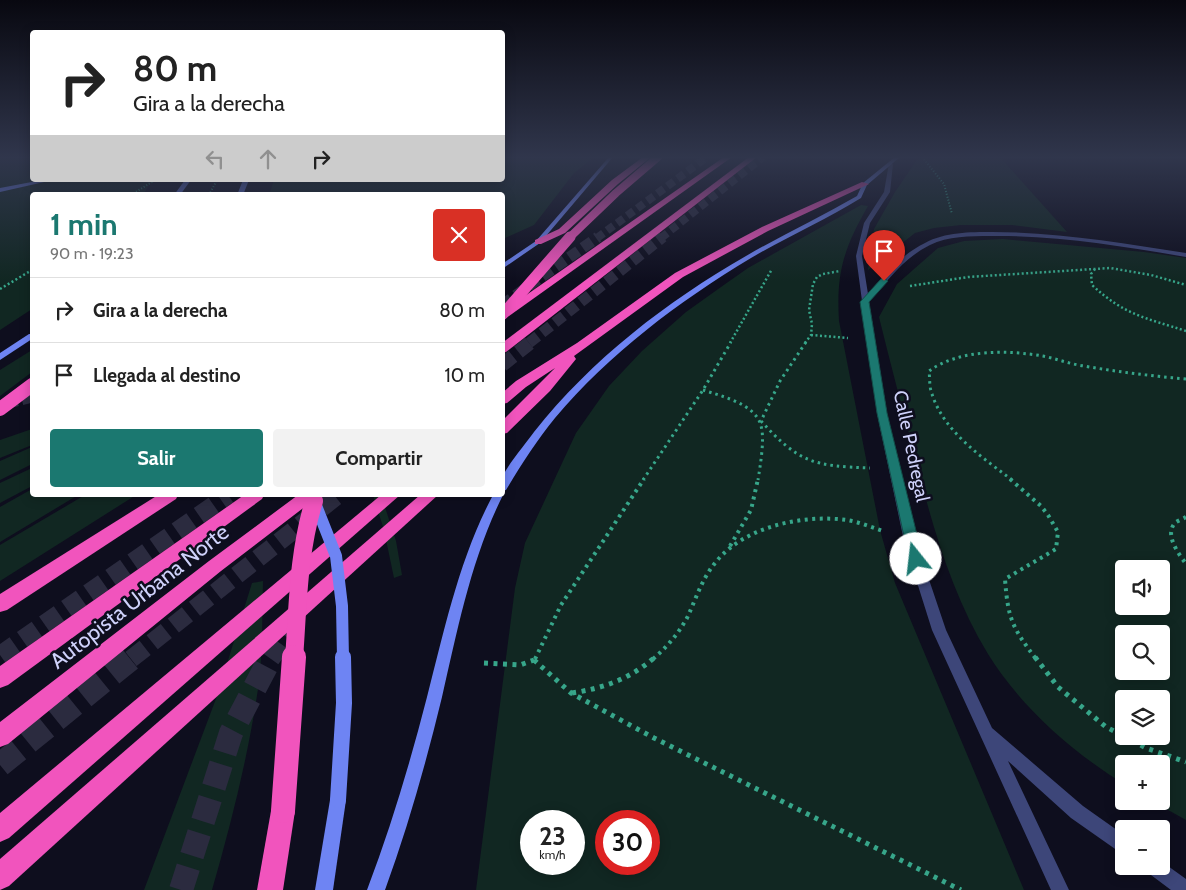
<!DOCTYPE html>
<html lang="es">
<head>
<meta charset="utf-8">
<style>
  :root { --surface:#fff; --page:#f2f2f2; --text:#222; --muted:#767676; --line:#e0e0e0; --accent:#1b7870 }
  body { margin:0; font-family:Cabin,sans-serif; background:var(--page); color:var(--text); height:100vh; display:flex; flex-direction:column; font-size:19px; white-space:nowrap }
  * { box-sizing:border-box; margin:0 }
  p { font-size:16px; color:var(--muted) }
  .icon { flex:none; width:28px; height:28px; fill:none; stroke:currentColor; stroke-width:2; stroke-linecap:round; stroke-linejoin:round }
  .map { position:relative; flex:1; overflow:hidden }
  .panel { position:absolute; left:30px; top:192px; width:475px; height:305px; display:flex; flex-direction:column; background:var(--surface); border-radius:5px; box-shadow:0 2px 12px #0003 }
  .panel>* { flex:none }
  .top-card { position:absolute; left:30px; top:30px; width:475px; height:152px; border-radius:5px; box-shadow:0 2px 12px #0003; background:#fff; color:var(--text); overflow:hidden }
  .tools { position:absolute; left:1115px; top:560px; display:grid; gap:10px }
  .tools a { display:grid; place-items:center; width:55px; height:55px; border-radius:5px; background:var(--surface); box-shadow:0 2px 12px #0003; font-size:25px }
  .speed { position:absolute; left:520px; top:810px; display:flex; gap:10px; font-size:25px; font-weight:700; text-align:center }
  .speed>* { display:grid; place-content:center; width:65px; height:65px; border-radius:50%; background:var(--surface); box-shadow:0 2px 12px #0003; line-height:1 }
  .speed small { font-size:12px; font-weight:400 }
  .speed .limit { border:8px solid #d22; background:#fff; color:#111 }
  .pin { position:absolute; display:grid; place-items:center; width:42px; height:42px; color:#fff; margin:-51px -21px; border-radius:50% 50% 50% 0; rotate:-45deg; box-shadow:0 0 5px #0007 }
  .pin .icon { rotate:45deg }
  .me { position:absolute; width:55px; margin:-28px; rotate:344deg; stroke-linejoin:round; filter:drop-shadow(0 0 4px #0008) }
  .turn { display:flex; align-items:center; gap:18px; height:105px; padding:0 20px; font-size:22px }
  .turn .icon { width:65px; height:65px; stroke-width:2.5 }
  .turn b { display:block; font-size:35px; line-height:42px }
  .lanes { display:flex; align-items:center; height:48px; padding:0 20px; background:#0003; justify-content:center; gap:25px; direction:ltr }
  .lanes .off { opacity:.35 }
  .round { display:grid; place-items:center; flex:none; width:52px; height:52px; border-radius:5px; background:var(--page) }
  .headline { display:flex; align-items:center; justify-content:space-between; height:85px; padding:0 20px }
  h1 { font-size:30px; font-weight:700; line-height:38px; color:var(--accent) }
  .primary-button { display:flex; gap:10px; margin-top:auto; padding:10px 20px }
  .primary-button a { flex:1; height:58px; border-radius:5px; background:var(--accent); color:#fff; font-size:20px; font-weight:700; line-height:58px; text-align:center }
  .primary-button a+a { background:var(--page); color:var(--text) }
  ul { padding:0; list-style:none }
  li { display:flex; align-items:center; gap:15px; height:65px; padding:0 20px; border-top:1px solid var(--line) }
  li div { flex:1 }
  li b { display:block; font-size:19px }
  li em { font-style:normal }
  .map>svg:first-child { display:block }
  .green { fill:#112722; fill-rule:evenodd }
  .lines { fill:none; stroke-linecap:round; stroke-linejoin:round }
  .secondary-tunnel { stroke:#2b2b3f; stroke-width:9; stroke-dasharray:9 4.5; stroke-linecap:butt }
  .highway-tunnel-far4 { stroke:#2b2b3f; stroke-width:8; stroke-dasharray:8 4.5; stroke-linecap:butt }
  .highway-tunnel-far3 { stroke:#2b2b3f; stroke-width:11; stroke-dasharray:11 5.5; stroke-linecap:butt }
  .highway-tunnel-far2 { stroke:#2b2b3f; stroke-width:14; stroke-dasharray:14 7; stroke-linecap:butt }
  .highway-tunnel-far1 { stroke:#2b2b3f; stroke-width:18; stroke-dasharray:18 9; stroke-linecap:butt }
  .highway-tunnel { stroke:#2b2b3f; stroke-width:24; stroke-dasharray:24 12; stroke-linecap:butt }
  .path-far4 { stroke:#37a68a; stroke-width:2; stroke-dasharray:1 2; stroke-linecap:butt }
  .path-far3 { stroke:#37a68a; stroke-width:2.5; stroke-dasharray:2 2.5; stroke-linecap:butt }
  .path-far2 { stroke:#37a68a; stroke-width:3; stroke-dasharray:2.5 4; stroke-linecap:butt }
  .path-far1 { stroke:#37a68a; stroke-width:4; stroke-dasharray:3 4.5; stroke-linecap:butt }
  .path { stroke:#37a68a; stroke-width:5; stroke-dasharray:4 5.5; stroke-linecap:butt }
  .street { fill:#3d4679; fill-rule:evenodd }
  .secondary { fill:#6e84f3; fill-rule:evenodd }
  .highway { fill:#f154bd; fill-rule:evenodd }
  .secondary-bridge-far1 { stroke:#6e84f3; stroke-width:12 }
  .secondary-bridge { stroke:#6e84f3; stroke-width:16 }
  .highway-bridge-far4 { stroke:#f154bd; stroke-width:8 }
  .highway-bridge-far3 { stroke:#f154bd; stroke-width:11 }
  .highway-bridge-far2 { stroke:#f154bd; stroke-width:14 }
  .highway-bridge-far1 { stroke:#f154bd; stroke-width:18 }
  .highway-bridge { stroke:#f154bd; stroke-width:24 }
  .route { fill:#1b7870; stroke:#124e49 }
  .labels { text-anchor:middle; stroke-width:5; stroke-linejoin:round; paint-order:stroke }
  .street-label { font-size:19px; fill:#cfd2fb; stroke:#0e0e1e }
  .near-street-label { font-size:22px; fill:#cfd2fb; stroke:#0e0e1e }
</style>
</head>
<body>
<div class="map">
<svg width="1186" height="890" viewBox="0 0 1186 890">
  <rect width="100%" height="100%" fill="#0e0e1e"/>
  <g class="green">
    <path d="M 0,157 L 32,157 L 32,180 L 152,180 L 143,195 L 32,195 L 32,309 L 0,330 Z"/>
    <path d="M 503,157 L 594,157 L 574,173 L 534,225 L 503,239 L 502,195 L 269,195 L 274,180 L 502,180 Z"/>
    <path d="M 919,157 L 1000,157 L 1067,232 L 1012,225 L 961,225 L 934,228 L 915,233 L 868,270 L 874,229 L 895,192 Z"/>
    <path d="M 861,205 L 868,206 C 844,248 836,272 839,321 L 880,530 L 895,583 L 1024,890 L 476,890 L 515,588 L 525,543 L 576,433 L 609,386 L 642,351 L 686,312 L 721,287 L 748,268 ZM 531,821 L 574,821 L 574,864 L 531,864 ZM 649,821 L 649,864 L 606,864 L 606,821 Z"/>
    <path d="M 1003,239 L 1144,252 L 1186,258 L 1186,820 L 1152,801 L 1161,801 L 1161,764 L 1124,764 L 1124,784 C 1072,752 1020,706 988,654 C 951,593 931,522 914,453 C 902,407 890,362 879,317 L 897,284 L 938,248 L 964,241 ZM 1124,569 L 1161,569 L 1161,606 L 1124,606 ZM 1124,634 L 1161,634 L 1161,671 L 1124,671 ZM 1124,699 L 1161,699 L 1161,736 L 1124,736 Z"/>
    <path d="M 32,350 L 32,372 L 0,396 L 0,370 Z"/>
    <path d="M 32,429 L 32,445 L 0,458 L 0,440 Z"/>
    <path d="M 32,447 L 32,464 L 0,480 L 0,461 Z"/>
    <path d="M 32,468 L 32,486 L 0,503 L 0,483 Z"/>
    <path d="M 32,489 L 32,495 L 78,495 L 0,542 L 0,507 Z"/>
    <path d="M 85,495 L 136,495 L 0,581 L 0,545 Z"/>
    <path d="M 373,495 L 381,495 L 396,541 L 402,575 L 394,578 L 384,530 Z"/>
    <path d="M 263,581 C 262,617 263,653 258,689 C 248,757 231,824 212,890 L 144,890 L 217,696 L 252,583 Z"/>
  </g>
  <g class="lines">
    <path class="secondary-tunnel" d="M 9,404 L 32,398"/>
    <g class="highway-tunnel-far4">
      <path d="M 597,238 L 707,157"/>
      <path d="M 661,238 L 763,157"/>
    </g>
    <g class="highway-tunnel-far3">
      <path d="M 502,305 L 598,237"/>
      <path d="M 529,343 L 663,237"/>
    </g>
    <path class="highway-tunnel-far2" d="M 502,365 L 531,342"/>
    <g class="highway-tunnel-far1">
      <path d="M 0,655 L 228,495"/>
      <path d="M 131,659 L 338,495"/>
      <path d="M 271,659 L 298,621"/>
    </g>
    <g class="highway-tunnel">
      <path d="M 0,765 L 133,657"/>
      <path d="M 181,890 L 231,733 L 271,657"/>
    </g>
    <g class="path-far4">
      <path d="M 922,157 L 944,184 L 952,214"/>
      <path d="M 131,195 L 155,180"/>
      <path d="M 209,195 L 217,180"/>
    </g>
    <g class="path-far3">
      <path d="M 1095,269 L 1091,274 L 1092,285 C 1124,315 1146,318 1186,331"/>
      <path d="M 910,286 L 968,277 L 1110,268 L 1151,275 L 1186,285"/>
      <path d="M 0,289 L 32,270"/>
      <path d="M 811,335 L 848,338"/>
      <path d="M 730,343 L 772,269"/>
      <path d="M 805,343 L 811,335 L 812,324 L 809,310 L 813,284 L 817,277 L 823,274 L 840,271"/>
    </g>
    <g class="path-far2">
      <path d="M 806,342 L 780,381 L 761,421 C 799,463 814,466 870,468"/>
      <path d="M 703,390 C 721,396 756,404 761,426 C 765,439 760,467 758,480"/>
      <path d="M 643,480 L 703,390 L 731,342"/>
      <path d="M 1012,480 C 982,457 944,432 932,394 C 929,387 930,378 929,371 C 959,349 1008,350 1043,356 C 1057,359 1070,364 1084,366 C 1118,372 1152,376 1186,379"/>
    </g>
    <g class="path-far1">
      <path d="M 1010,479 L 1041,506 L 1048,515 L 1058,532 L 1056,549 L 1005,579 C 1008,619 1012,627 1036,659"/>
      <path d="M 1186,517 C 1183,519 1177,521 1175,523 C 1164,535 1179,554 1186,564"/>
      <path d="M 730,546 L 751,510 L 758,479"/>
      <path d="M 535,659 L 561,605 L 644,479"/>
      <path d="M 653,659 C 667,647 678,634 687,618 C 695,601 701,582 712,567 C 740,527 801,514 847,520 C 859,522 871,527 883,531"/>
    </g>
    <g class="path">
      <path d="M 1035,657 L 1058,687 L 1106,727 L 1124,736"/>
      <path d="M 534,660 L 571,693 L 654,738 L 961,890"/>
      <path d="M 484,663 L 520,665 L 534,660 L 535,657"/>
      <path d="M 572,693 C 604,688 630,679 655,657"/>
      <path d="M 1124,736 L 1146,748 L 1186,762"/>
    </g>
    <g class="street">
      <path d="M 889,163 L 893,164 L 890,192 L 870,223 L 862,256 L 868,294 C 884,275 902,254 925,243 C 945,232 970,232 992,232 C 1057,232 1122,243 1186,253 L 1186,257 C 1121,246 1056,235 990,236 C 970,236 948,236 930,245 C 905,257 887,281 869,302 L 887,413 L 916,541 L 946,630 L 992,728 L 1083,806 L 1124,835 L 1124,853 L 1118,851 L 1071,818 L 1008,761 L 1069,890 L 1051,890 L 932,630 L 904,541 L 877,413 L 856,256 L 864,223 L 884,192 Z"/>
      <path d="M 1161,861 L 1186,879 L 1186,890 L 1171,890 L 1147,872 L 1144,866 L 1161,866 Z"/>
    </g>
    <g class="secondary">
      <path d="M 609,157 L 613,157 L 540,243 L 502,269 L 502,264 L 536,241 Z"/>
      <path d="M 895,157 L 900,157 L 867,185 L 861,198 C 825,220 787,237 751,258 C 678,302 610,353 555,418 C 537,440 521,465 506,490 L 502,491 C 502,487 502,483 502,479 C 504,469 527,442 534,432 C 592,359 666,302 746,256 C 782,235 821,217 857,196 L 863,183 Z"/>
      <path d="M 42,180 L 53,180 L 0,192 L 0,188 Z"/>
      <path d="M 185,180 L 191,180 L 180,195 L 174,195 Z"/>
      <path d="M 243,180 L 249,180 L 243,195 L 237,195 Z"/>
      <path d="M 29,334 L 32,334 L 32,339 L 0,360 L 0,353 Z"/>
      <path d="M 502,493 L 503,495 C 471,559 458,628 442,697 C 426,763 408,827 385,890 L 367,890 C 391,827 410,763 427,697 C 445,628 459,559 493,495 L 502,495 Z"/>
      <path d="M 338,792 L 344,794 L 346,800 L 333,890 L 315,890 L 330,800 L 332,794 Z"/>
    </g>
    <g class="highway">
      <path d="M 643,157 L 651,157 L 618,184 L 565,233 L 541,244 L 535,244 L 535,240 L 559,229 L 612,180 Z"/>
      <path d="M 724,157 L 732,157 L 502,321 L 502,312 Z"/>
      <path d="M 749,157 L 757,157 L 506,352 L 502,353 L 502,343 Z"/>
      <path d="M 862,182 L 869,184 L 768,231 L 683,277 L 574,356 L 576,359 L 550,391 L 507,433 L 502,434 L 502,421 L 555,368 L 526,387 L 507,403 L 502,404 L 502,393 L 516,381 L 577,343 L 675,273 L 762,227 Z"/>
      <path d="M 158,495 L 178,495 L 176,499 L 7,610 L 0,612 L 0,594 Z"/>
      <path d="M 244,495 L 264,495 L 262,499 L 8,685 L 0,688 L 0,666 Z"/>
      <path d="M 298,495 L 317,495 L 315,499 L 221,571 L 8,744 L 0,747 L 0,722 L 209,561 Z"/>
      <path d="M 381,495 L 400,495 L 9,838 L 0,842 L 0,813 Z"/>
      <path d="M 420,495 L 438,495 L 9,886 L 0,890 L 0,859 Z"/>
      <path d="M 283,799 L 292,802 L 295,811 L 283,890 L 257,890 L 271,811 L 274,802 Z"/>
    </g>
    <path class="secondary-bridge-far1" d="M 315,503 L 336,556 L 342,606 L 343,659"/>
    <path class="secondary-bridge" d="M 338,800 L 344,703 L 343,657"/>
    <path class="highway-bridge-far4" d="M 569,238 L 616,193 L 658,157"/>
    <path class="highway-bridge-far3" d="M 502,315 L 570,237"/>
    <path class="highway-bridge-far2" d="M 0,409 L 32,385"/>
    <path class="highway-bridge-far1" d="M 294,659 C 298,605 298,553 314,501"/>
    <path class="highway-bridge" d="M 283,811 L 294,657"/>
  </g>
  <linearGradient id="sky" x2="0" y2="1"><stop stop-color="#080810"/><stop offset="0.56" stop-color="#30364c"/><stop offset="1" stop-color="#30364c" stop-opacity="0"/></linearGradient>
  <rect width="1186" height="281" fill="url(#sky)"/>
  <path class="route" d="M 884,278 L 888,281 L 869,302 L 887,413 L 923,559 L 921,563 L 916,564 L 911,563 L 909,559 L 877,413 L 860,302 L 881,279 Z"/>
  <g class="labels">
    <g class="street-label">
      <text transform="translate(912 446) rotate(78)" y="7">Calle Pedregal</text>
    </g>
    <g class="near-street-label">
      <text transform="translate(139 596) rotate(-38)" y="8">Autopista Urbana Norte</text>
    </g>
  </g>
</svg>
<div class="tools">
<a><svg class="icon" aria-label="sound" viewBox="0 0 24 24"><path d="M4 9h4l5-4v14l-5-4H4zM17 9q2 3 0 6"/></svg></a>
<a><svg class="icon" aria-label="search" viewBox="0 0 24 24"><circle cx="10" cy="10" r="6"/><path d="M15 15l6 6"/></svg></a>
<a><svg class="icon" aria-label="layers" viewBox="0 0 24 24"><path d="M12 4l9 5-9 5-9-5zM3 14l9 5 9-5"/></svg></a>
<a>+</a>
<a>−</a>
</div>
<div class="speed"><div>23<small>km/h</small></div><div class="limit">30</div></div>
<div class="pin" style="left:884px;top:281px;background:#d93025"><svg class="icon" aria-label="arrive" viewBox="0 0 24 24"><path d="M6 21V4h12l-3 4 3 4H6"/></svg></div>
<svg class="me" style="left:916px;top:559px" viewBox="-20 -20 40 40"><circle r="19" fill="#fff"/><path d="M0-13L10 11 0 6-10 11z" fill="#1b7870"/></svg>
<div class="top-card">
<div class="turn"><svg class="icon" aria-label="right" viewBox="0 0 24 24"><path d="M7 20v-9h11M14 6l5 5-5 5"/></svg><div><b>80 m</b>Gira a la derecha</div></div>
<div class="lanes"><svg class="icon off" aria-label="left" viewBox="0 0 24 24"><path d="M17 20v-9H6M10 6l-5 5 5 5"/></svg><svg class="icon off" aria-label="ahead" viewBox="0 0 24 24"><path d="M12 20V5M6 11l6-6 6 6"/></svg><svg class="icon" aria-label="right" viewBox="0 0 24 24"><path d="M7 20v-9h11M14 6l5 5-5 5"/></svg></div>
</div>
<section class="panel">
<div class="headline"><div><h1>1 min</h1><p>90 m · 19:23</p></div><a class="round" style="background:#d93025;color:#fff"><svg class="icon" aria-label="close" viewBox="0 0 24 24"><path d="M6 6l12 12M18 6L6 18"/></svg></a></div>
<ul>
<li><svg class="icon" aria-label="right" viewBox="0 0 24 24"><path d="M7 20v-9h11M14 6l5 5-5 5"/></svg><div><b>Gira a la derecha</b></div><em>80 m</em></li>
<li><svg class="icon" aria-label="arrive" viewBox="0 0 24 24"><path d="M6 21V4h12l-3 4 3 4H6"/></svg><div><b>Llegada al destino</b></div><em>10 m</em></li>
</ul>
<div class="primary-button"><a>Salir</a><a>Compartir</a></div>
</section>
</div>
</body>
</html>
